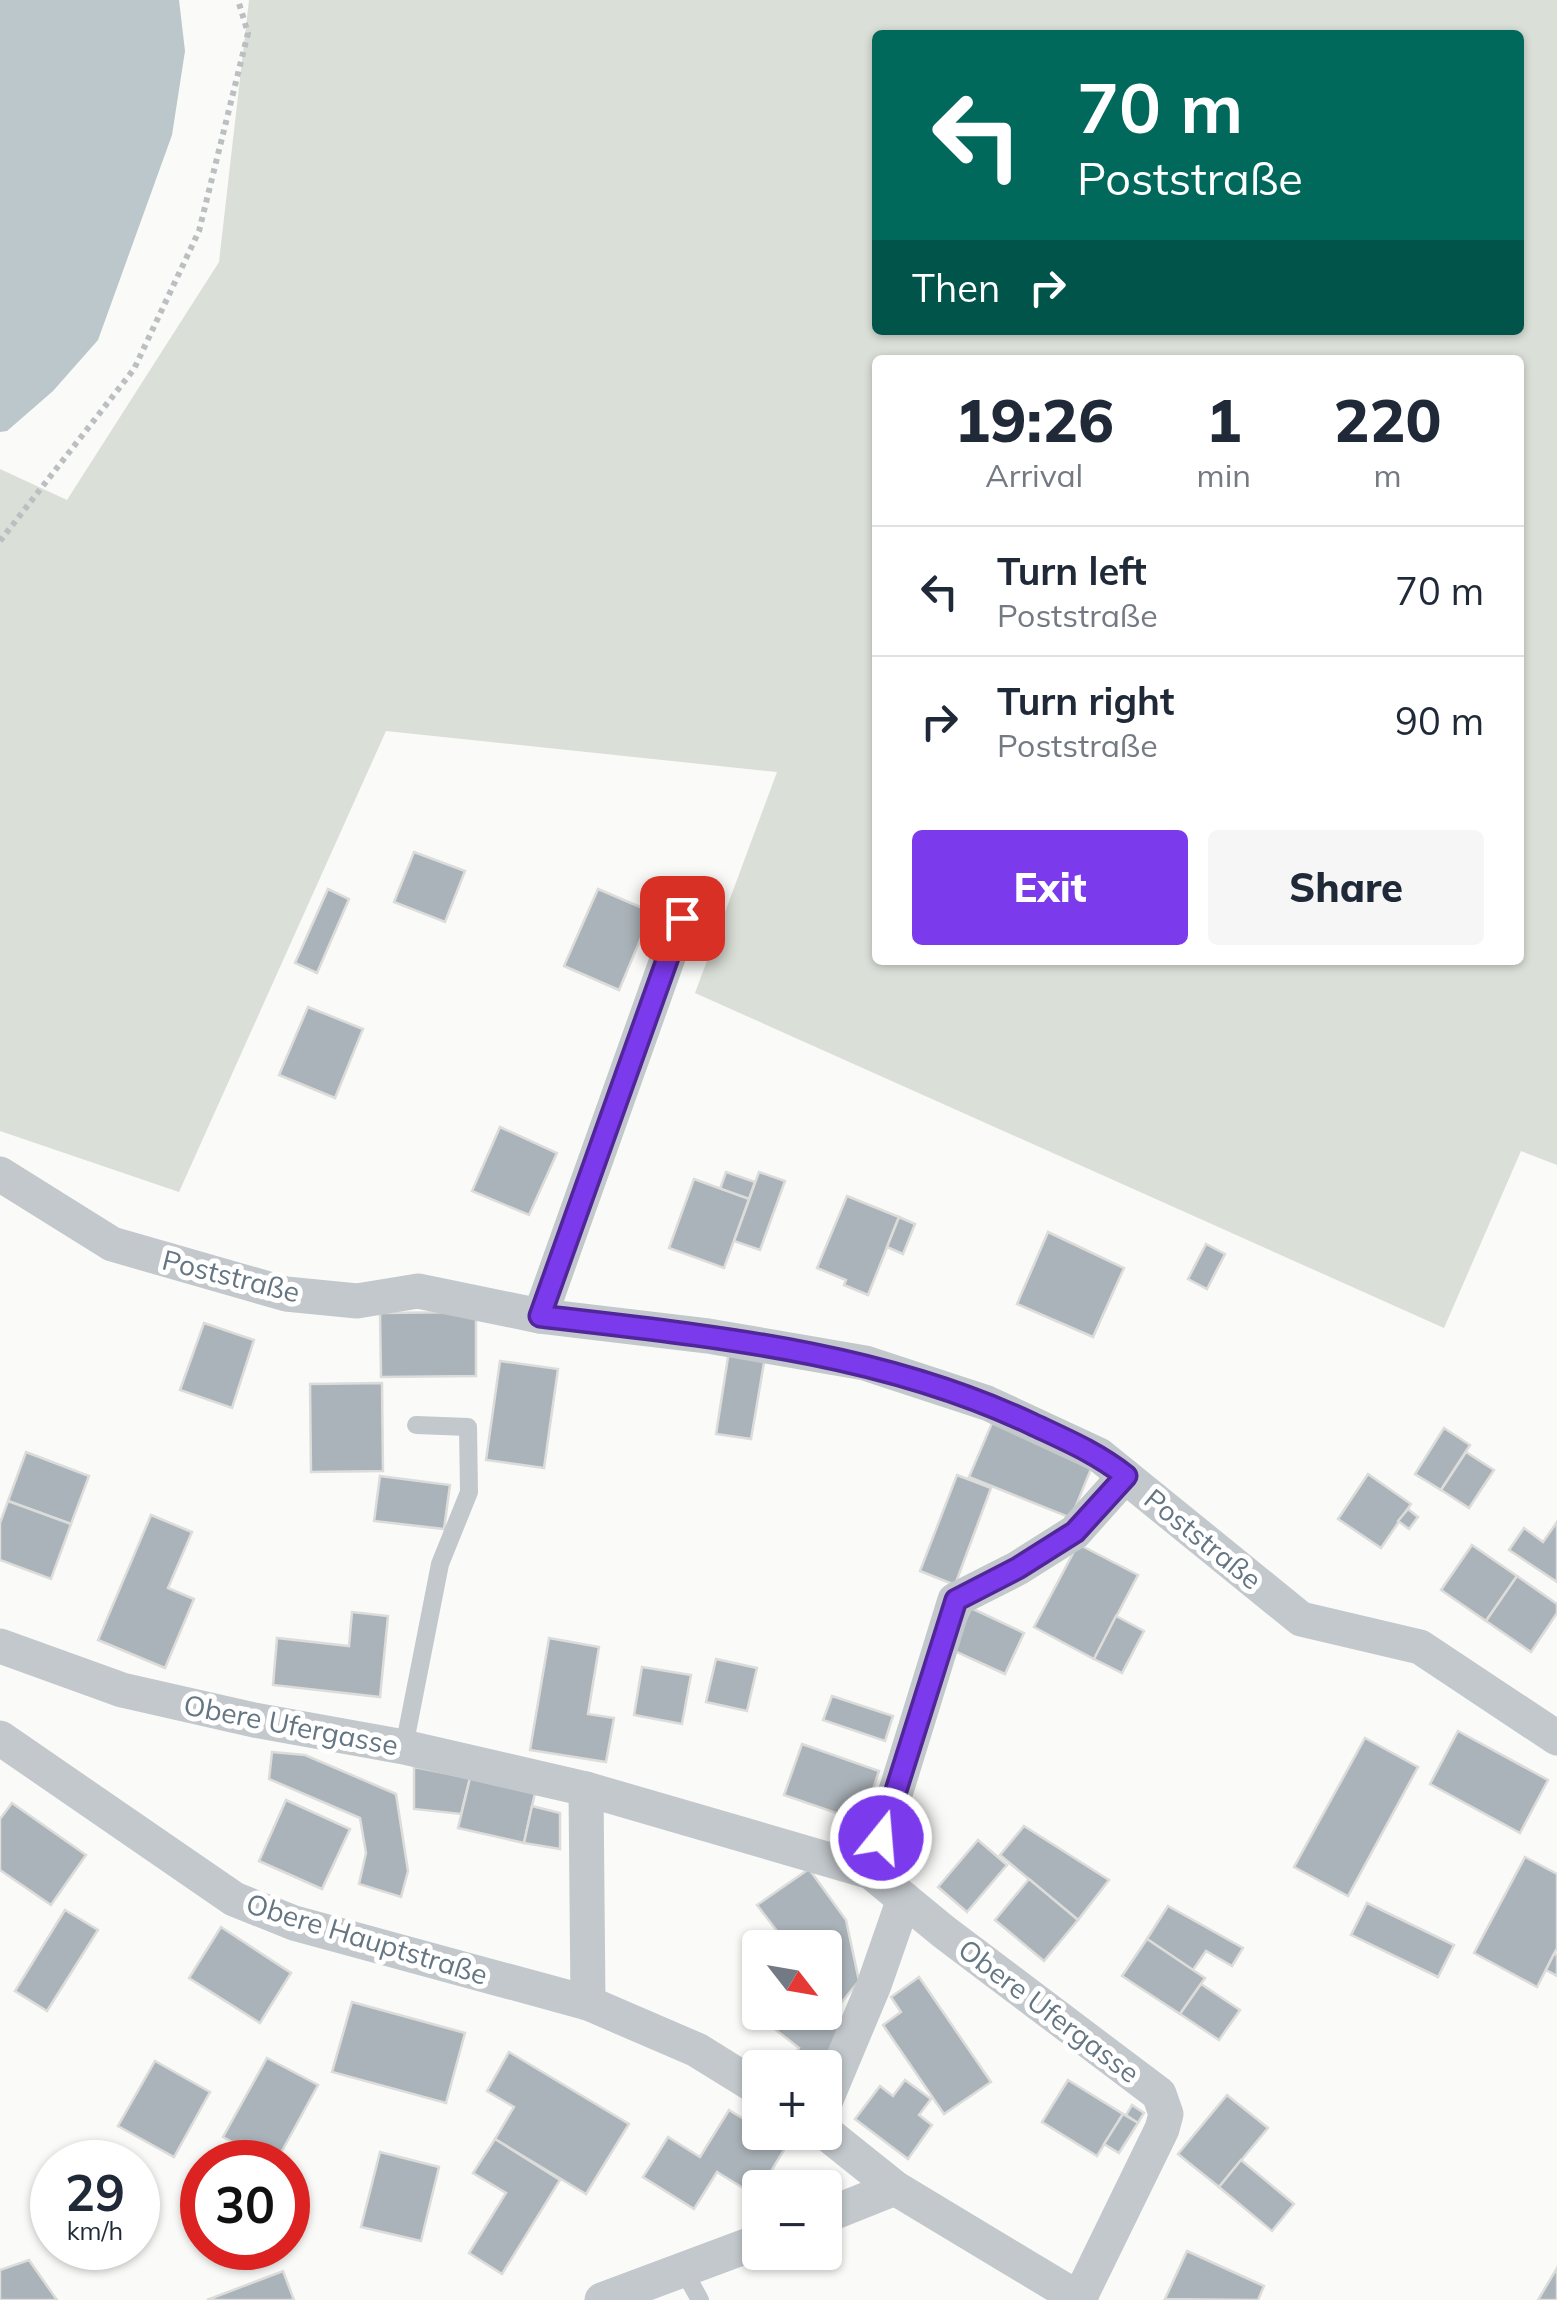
<!DOCTYPE html>
<html lang="en">
<head>
<meta charset="utf-8">
<style>
  :root { --surface:#fff; --page:#f6f6f7; --text:#1f2937; --muted:#747a83; --line:#e0e1e3; --accent:#7c3aed }
  body { margin:0; font-family:Mulish,sans-serif; background:var(--page); color:var(--text); height:100vh; display:flex; flex-direction:column; font-size:38px; white-space:nowrap }
  * { box-sizing:border-box; margin:0 }
  p { font-size:32px; color:var(--muted) }
  .icon { flex:none; width:55px; height:55px; fill:none; stroke:currentColor; stroke-width:2; stroke-linecap:round; stroke-linejoin:round }
  .map { position:relative; flex:1; overflow:hidden }
  .side { position:absolute; left:872px; top:355px; width:652px; height:610px; display:flex; flex-direction:column; background:var(--surface); border-radius:10px; box-shadow:0 2px 8px #0004 }
  .side>* { flex:none }
  .guide { position:absolute; left:872px; top:30px; width:652px; height:305px; border-radius:10px; box-shadow:0 2px 8px #0004; background:#00695c; color:#fff; overflow:hidden }
  .needle { width:65px; rotate:121deg }
  .fabs { position:absolute; left:742px; top:1930px; display:grid; gap:20px }
  .fabs a { display:grid; place-items:center; width:100px; height:100px; border-radius:10px; background:var(--surface); box-shadow:0 2px 8px #0004; font-size:50px }
  .speed { position:absolute; left:30px; top:2140px; display:flex; gap:20px; font-size:50px; font-weight:700; text-align:center }
  .speed>* { display:grid; place-content:center; width:130px; height:130px; border-radius:50%; background:var(--surface); box-shadow:0 2px 8px #0004; line-height:1 }
  .speed small { font-size:25px; font-weight:400 }
  .speed .limit { border:15px solid #d22; background:#fff; color:#111 }
  .pin { position:absolute; display:grid; place-items:center; width:85px; height:85px; color:#fff; margin:-42px; border-radius:20px; box-shadow:0 5px 15px #0006 }
  .me { position:absolute; width:110px; margin:-55px; rotate:17deg; stroke-linejoin:round; filter:drop-shadow(0 0 8px #0008) }
  .turn { display:flex; align-items:center; gap:35px; height:210px; padding:0 40px; font-size:45px }
  .turn .icon { width:130px; height:130px; stroke-width:2.5 }
  .turn b { display:block; font-size:70px; line-height:85px }
  .then { display:flex; align-items:center; height:95px; padding:0 40px; background:#0003; gap:20px; font-size:38px }
  .eta { display:flex; justify-content:space-evenly; align-items:center; height:170px; text-align:center }
  .eta b { font-size:60px; font-weight:800; line-height:70px }
  .button { display:flex; gap:20px; margin-top:auto; padding:20px 40px }
  .button a { flex:1; height:115px; border-radius:10px; background:var(--accent); color:#fff; font-size:40px; font-weight:800; line-height:115px; text-align:center }
  .button a+a { background:var(--page); color:var(--text) }
  ul { padding:0; list-style:none }
  li { display:flex; align-items:center; gap:30px; height:130px; padding:0 40px; border-top:2px solid var(--line) }
  li div { flex:1 }
  li b { display:block; font-size:38px }
  li em { font-style:normal }
  .map>svg:first-child { display:block }
  .green { fill:#dadfd7; fill-rule:evenodd }
  .water { fill:#bbc7cb }
  .building { fill:#aab3b9; stroke:#dcdcda; stroke-width:2.5 }
  .lines { fill:none; stroke-linecap:round; stroke-linejoin:round }
  .path { stroke:#bbbfc2; stroke-width:6; stroke-dasharray:5 5; stroke-linecap:butt }
  .service { stroke:#c3c8cc; stroke-width:18 }
  .minor { stroke:#c3c8cc; stroke-width:35 }
  .route-casing { stroke:#51269a; stroke-width:25 }
  .route { stroke:#7c3aed; stroke-width:18 }
  .labels { text-anchor:middle; stroke-width:10; stroke-linejoin:round; paint-order:stroke }
  .street-label { font-size:28px; fill:#657683; stroke:#fff }
</style>
</head>
<body>
<div class="map">
<svg width="1557" height="2300" viewBox="0 0 1557 2300">
  <rect width="100%" height="100%" fill="#fafaf8"/>
  <path class="green" d="M 249,0 L 1557,0 L 1557,1165 L 1521,1151 L 1444,1328 L 695,993 L 777,772 L 386,731 L 179,1192 L 0,1131 L 0,469 L 67,500 L 219,262 ZM 878,35 L 1520,35 L 1520,330 L 878,330 ZM 878,360 L 1520,360 L 1520,960 L 878,960 Z"/>
  <path class="water" d="M 0,0 L 179,0 L 185,51 L 172,135 L 98,340 L 53,391 L 7,431 L 0,432 Z"/>
  <g class="building">
    <path d="M 414,852 L 465,871 L 445,922 L 394,902 Z"/>
    <path d="M 328,889 L 349,899 L 317,973 L 295,963 Z"/>
    <path d="M 598,889 L 652,912 L 619,990 L 564,966 Z"/>
    <path d="M 308,1007 L 363,1029 L 335,1098 L 279,1075 Z"/>
    <path d="M 500,1127 L 557,1153 L 529,1215 L 472,1191 Z"/>
    <path d="M 726,1172 L 755,1182 L 749,1199 L 720,1189 Z"/>
    <path d="M 759,1172 L 785,1181 L 760,1250 L 734,1241 Z"/>
    <path d="M 694,1179 L 749,1199 L 724,1268 L 669,1248 Z"/>
    <path d="M 847,1196 L 899,1217 L 868,1295 L 844,1285 L 846,1280 L 817,1268 Z"/>
    <path d="M 899,1217 L 915,1224 L 903,1254 L 887,1247 Z"/>
    <path d="M 1048,1232 L 1124,1268 L 1093,1337 L 1017,1304 Z"/>
    <path d="M 1206,1244 L 1225,1254 L 1207,1289 L 1188,1279 Z"/>
    <path d="M 476,1312 L 476,1376 L 381,1377 L 380,1313 Z"/>
    <path d="M 204,1323 L 254,1340 L 232,1408 L 180,1390 Z"/>
    <path d="M 729,1351 L 765,1357 L 751,1439 L 716,1434 Z"/>
    <path d="M 500,1361 L 558,1369 L 544,1468 L 486,1460 Z"/>
    <path d="M 382,1383 L 383,1471 L 311,1472 L 310,1384 Z"/>
    <path d="M 992,1423 L 1093,1464 L 1071,1518 L 969,1477 Z"/>
    <path d="M 1444,1428 L 1470,1445 L 1441,1490 L 1415,1474 Z"/>
    <path d="M 26,1452 L 89,1476 L 71,1524 L 8,1501 Z"/>
    <path d="M 1466,1452 L 1494,1470 L 1469,1508 L 1441,1490 Z"/>
    <path d="M 1368,1474 L 1411,1504 L 1381,1548 L 1338,1519 Z"/>
    <path d="M 957,1475 L 991,1488 L 955,1585 L 920,1571 Z"/>
    <path d="M 380,1476 L 450,1485 L 444,1529 L 374,1521 Z"/>
    <path d="M 8,1501 L 71,1524 L 51,1579 L 0,1560 L 0,1523 Z"/>
    <path d="M 1408,1509 L 1418,1517 L 1409,1529 L 1398,1521 Z"/>
    <path d="M 151,1515 L 192,1532 L 168,1588 L 194,1599 L 165,1668 L 98,1640 Z"/>
    <path d="M 1557,1522 L 1557,1582 L 1509,1550 L 1524,1528 L 1543,1542 Z"/>
    <path d="M 1078,1544 L 1138,1575 L 1094,1659 L 1034,1627 Z"/>
    <path d="M 1472,1545 L 1517,1576 L 1486,1621 L 1441,1590 Z"/>
    <path d="M 1517,1576 L 1557,1604 L 1557,1613 L 1531,1652 L 1486,1621 Z"/>
    <path d="M 971,1608 L 1024,1633 L 1005,1674 L 952,1650 Z"/>
    <path d="M 352,1612 L 388,1616 L 380,1697 L 273,1685 L 277,1638 L 349,1646 Z"/>
    <path d="M 1116,1616 L 1144,1631 L 1122,1673 L 1094,1659 Z"/>
    <path d="M 549,1638 L 599,1647 L 588,1714 L 614,1718 L 606,1762 L 530,1750 Z"/>
    <path d="M 716,1659 L 757,1668 L 747,1711 L 706,1702 Z"/>
    <path d="M 642,1667 L 691,1675 L 682,1724 L 634,1715 Z"/>
    <path d="M 832,1696 L 893,1716 L 885,1741 L 823,1720 Z"/>
    <path d="M 1458,1731 L 1548,1780 L 1520,1833 L 1430,1784 Z"/>
    <path d="M 1365,1738 L 1418,1767 L 1348,1896 L 1294,1867 Z"/>
    <path d="M 802,1744 L 879,1771 L 862,1822 L 784,1795 Z"/>
    <path d="M 272,1752 L 305,1755 L 396,1794 L 408,1871 L 401,1897 L 359,1884 L 366,1853 L 360,1818 L 269,1779 Z"/>
    <path d="M 414,1767 L 470,1778 L 461,1814 L 414,1809 Z"/>
    <path d="M 470,1778 L 535,1793 L 524,1843 L 458,1828 Z"/>
    <path d="M 286,1800 L 350,1829 L 322,1889 L 259,1861 Z"/>
    <path d="M 12,1803 L 86,1855 L 51,1905 L 0,1870 L 0,1819 Z"/>
    <path d="M 532,1806 L 560,1813 L 560,1849 L 524,1843 Z"/>
    <path d="M 1024,1826 L 1109,1880 L 1078,1920 L 1000,1855 Z"/>
    <path d="M 978,1840 L 1007,1865 L 967,1912 L 938,1887 Z"/>
    <path d="M 1525,1857 L 1557,1874 L 1557,1948 L 1537,1987 L 1474,1953 Z"/>
    <path d="M 809,1869 L 846,1920 L 859,1981 L 831,2015 L 825,2010 L 825,1948 L 790,1948 L 757,1905 Z"/>
    <path d="M 1029,1879 L 1078,1920 L 1044,1961 L 995,1920 Z"/>
    <path d="M 1367,1903 L 1454,1945 L 1438,1977 L 1351,1935 Z"/>
    <path d="M 1168,1906 L 1243,1948 L 1232,1966 L 1206,1951 L 1193,1970 L 1147,1939 Z"/>
    <path d="M 65,1910 L 98,1930 L 47,2011 L 15,1991 Z"/>
    <path d="M 221,1927 L 291,1973 L 260,2023 L 189,1978 Z"/>
    <path d="M 1147,1939 L 1205,1978 L 1180,2014 L 1122,1976 Z"/>
    <path d="M 1554,1954 L 1557,1955 L 1557,1976 L 1546,1970 Z"/>
    <path d="M 919,1977 L 991,2082 L 944,2114 L 883,2025 L 901,2012 L 891,1997 Z"/>
    <path d="M 1201,1984 L 1240,2010 L 1219,2040 L 1180,2014 Z"/>
    <path d="M 760,1987 L 760,2012 L 825,2012 L 825,2010 L 849,2029 L 820,2068 L 801,2068 L 791,2059 L 799,2048 L 745,2006 Z"/>
    <path d="M 352,2002 L 465,2033 L 446,2103 L 332,2072 Z"/>
    <path d="M 509,2052 L 629,2124 L 586,2194 L 495,2139 L 514,2107 L 487,2091 Z"/>
    <path d="M 267,2058 L 318,2085 L 276,2162 L 270,2162 L 223,2137 Z"/>
    <path d="M 155,2061 L 210,2092 L 174,2157 L 118,2126 Z"/>
    <path d="M 905,2080 L 931,2099 L 919,2115 L 932,2125 L 908,2159 L 855,2119 L 880,2086 L 893,2096 Z"/>
    <path d="M 1068,2080 L 1123,2114 L 1097,2156 L 1042,2122 Z"/>
    <path d="M 1227,2095 L 1268,2128 L 1219,2187 L 1178,2154 Z"/>
    <path d="M 1132,2105 L 1144,2113 L 1138,2123 L 1126,2115 Z"/>
    <path d="M 729,2110 L 760,2129 L 760,2132 L 766,2132 L 787,2145 L 756,2196 L 717,2172 L 694,2209 L 643,2177 L 668,2137 L 700,2157 Z"/>
    <path d="M 1123,2114 L 1138,2123 L 1119,2153 L 1104,2144 Z"/>
    <path d="M 495,2139 L 560,2180 L 502,2274 L 469,2253 L 506,2193 L 473,2173 Z"/>
    <path d="M 380,2152 L 439,2167 L 421,2241 L 361,2227 Z"/>
    <path d="M 1241,2160 L 1294,2204 L 1272,2231 L 1219,2187 Z"/>
    <path d="M 1187,2251 L 1264,2286 L 1258,2300 L 1165,2299 Z"/>
    <path d="M 29,2260 L 57,2300 L 0,2300 L 0,2270 Z"/>
    <path d="M 1557,2268 L 1557,2300 L 1538,2300 Z"/>
    <path d="M 283,2271 L 294,2300 L 207,2300 Z"/>
  </g>
  <g class="lines">
    <path class="path" d="M 0,541 L 134,369 L 199,231 L 248,33 L 238,0"/>
    <g class="service">
      <path d="M 404,1747 L 440,1564 L 469,1492 L 468,1427 L 416,1425"/>
      <path d="M 684,2271 L 700,2300"/>
    </g>
    <g class="minor">
      <path d="M 0,1174 L 112,1244 L 286,1294 L 357,1301 L 418,1291 L 540,1316 L 708,1336 L 865,1363 L 987,1403 L 1099,1455 L 1301,1619 L 1420,1647 L 1557,1738"/>
      <path d="M 540,1316 L 682,918"/>
      <path d="M 0,1646 L 122,1690 L 254,1720 L 404,1747 L 586,1789 L 871,1872 L 944,1932 L 1159,2094 L 1166,2114 L 1162,2129 L 1079,2299"/>
      <path d="M 0,1738 L 234,1899 L 294,1923 L 588,2003 L 697,2050 L 760,2089"/>
      <path d="M 586,1789 L 588,2003"/>
      <path d="M 871,1872 L 955,1600 L 1018,1568 L 1075,1532 L 1125,1476"/>
      <path d="M 825,2102 L 874,1985 L 904,1899"/>
      <path d="M 825,2132 L 895,2188 L 1081,2300"/>
      <path d="M 825,2216 L 895,2188"/>
      <path d="M 602,2300 L 760,2241"/>
    </g>
  </g>
  <g class="lines">
    <g class="route-casing">
      <path id="route" d="M 682,918 L 540,1316 C 708,1336 878,1351 1032,1424 C 1066,1440 1097,1453 1126,1476 L 1075,1532 L 1018,1568 L 956,1600 L 881,1838"/>
    </g>
    <use href="#route" class="route"/>
  </g>
  <g class="labels">
    <g class="street-label">
      <text transform="translate(231 1276) rotate(14)" y="10">Poststraße</text>
      <text transform="translate(1203 1539) rotate(39)" y="10">Poststraße</text>
      <text transform="translate(291 1725) rotate(11)" y="10">Obere Ufergasse</text>
      <text transform="translate(367 1939) rotate(17)" y="10">Obere Hauptstraße</text>
      <text transform="translate(1049 2011) rotate(37)" y="10">Obere Ufergasse</text>
    </g>
  </g>
</svg>
<div class="fabs">
<a><svg class="needle" viewBox="-14 -14 28 28"><path d="M0-13l5 13h-10z" fill="#e53935"/><path d="M0 13l5-13h-10z" fill="#747a83"/></svg></a>
<a>+</a>
<a>−</a>
</div>
<div class="speed"><div>29<small>km/h</small></div><div class="limit">30</div></div>
<div class="pin" style="left:682px;top:918px;background:#d93025"><svg class="icon" aria-label="arrive" viewBox="0 0 24 24"><path d="M6 21V4h12l-3 4 3 4H6"/></svg></div>
<svg class="me" style="left:881px;top:1838px" viewBox="-20 -20 40 40"><circle r="17" fill="#7c3aed" stroke="#fff" stroke-width="3"/><path d="M0-11L8 9 0 5-8 9z" fill="#fff"/></svg>
<div class="guide">
<div class="turn"><svg class="icon" aria-label="left" viewBox="0 0 24 24"><path d="M17 20v-9H6M10 6l-5 5 5 5"/></svg><div><b>70 m</b>Poststraße</div></div>
<div class="then">Then<svg class="icon" aria-label="right" viewBox="0 0 24 24"><path d="M7 20v-9h11M14 6l5 5-5 5"/></svg></div>
</div>
<section class="side">
<div class="eta">
<div><b>19:26</b><p>Arrival</p></div>
<div><b>1</b><p>min</p></div>
<div><b>220</b><p>m</p></div>
</div>
<ul>
<li><svg class="icon" aria-label="left" viewBox="0 0 24 24"><path d="M17 20v-9H6M10 6l-5 5 5 5"/></svg><div><b>Turn left</b><p>Poststraße</p></div><em>70 m</em></li>
<li><svg class="icon" aria-label="right" viewBox="0 0 24 24"><path d="M7 20v-9h11M14 6l5 5-5 5"/></svg><div><b>Turn right</b><p>Poststraße</p></div><em>90 m</em></li>
</ul>
<div class="button"><a>Exit</a><a>Share</a></div>
</section>
</div>
</body>
</html>
